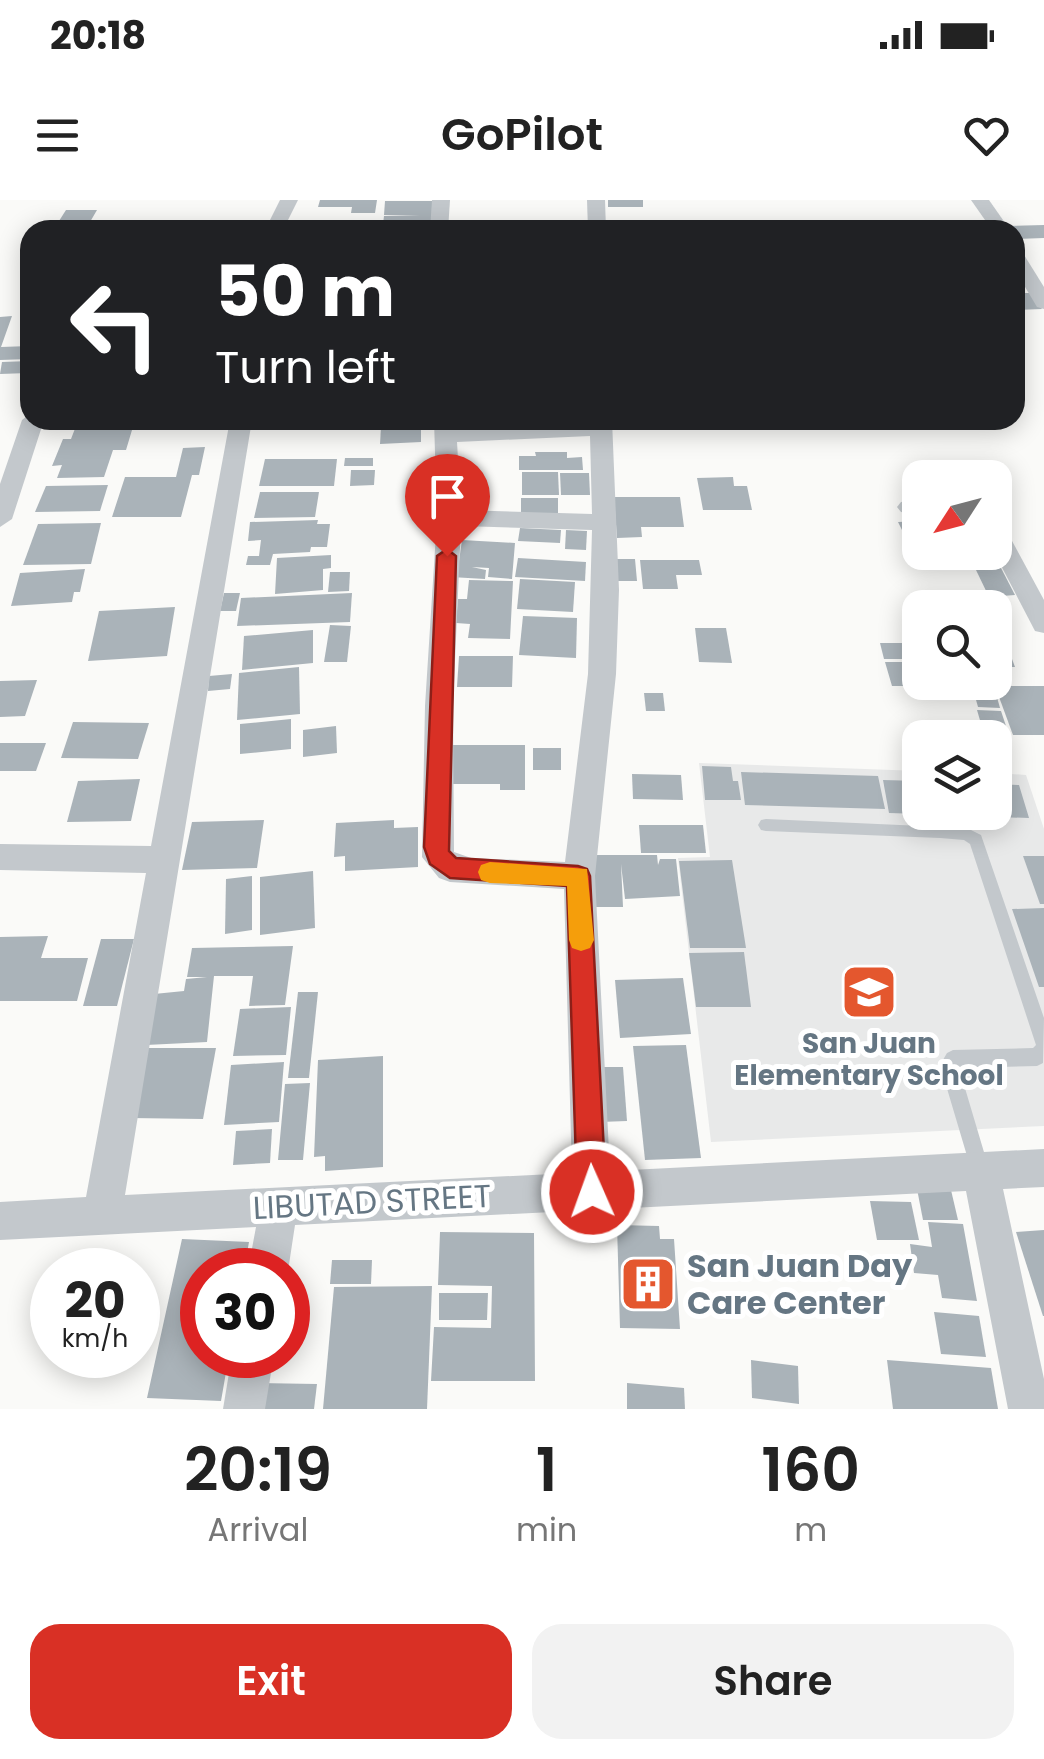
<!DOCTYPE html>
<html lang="en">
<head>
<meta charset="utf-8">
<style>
  :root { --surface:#fff; --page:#f2f2f2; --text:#222; --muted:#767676; --accent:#d93025 }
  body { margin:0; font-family:Poppins,sans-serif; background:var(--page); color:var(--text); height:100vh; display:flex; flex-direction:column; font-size:38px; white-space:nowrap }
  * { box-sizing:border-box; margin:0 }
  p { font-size:32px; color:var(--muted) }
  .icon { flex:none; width:55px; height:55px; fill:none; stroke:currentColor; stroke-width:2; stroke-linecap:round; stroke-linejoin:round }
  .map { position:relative; height:1209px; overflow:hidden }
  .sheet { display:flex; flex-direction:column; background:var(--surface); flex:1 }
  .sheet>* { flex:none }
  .banner { position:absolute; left:20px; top:20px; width:1005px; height:210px; border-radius:30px; box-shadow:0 5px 25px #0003; background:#202124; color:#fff; overflow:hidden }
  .needle { width:65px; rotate:234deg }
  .buttons { position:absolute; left:902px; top:260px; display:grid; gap:20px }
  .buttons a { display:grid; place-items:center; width:110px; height:110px; border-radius:20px; background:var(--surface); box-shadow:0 5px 25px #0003; font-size:50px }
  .speed { position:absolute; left:30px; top:1048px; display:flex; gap:20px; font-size:50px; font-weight:700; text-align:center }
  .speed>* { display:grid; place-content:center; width:130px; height:130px; border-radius:50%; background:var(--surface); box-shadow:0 5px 25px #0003; line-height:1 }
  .speed small { font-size:25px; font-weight:400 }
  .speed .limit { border:15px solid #d22; background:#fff; color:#111 }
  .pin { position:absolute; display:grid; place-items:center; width:85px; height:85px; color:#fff; margin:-102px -42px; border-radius:50% 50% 50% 0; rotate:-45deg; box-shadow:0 0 10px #0007 }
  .pin .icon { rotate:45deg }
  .me { position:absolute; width:110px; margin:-55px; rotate:358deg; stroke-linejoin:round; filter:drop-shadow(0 0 8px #0008) }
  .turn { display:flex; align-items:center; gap:35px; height:210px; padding:0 30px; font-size:45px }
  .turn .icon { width:130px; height:130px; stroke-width:2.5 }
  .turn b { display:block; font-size:70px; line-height:85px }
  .eta { display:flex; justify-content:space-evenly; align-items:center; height:170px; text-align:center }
  .eta b { font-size:60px; font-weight:600; line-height:70px }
  .action { display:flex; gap:20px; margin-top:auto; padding:20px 30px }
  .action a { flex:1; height:115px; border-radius:30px; background:var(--accent); color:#fff; font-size:40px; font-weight:600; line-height:115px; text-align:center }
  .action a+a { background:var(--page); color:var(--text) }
  .status { display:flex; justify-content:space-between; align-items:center; height:70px; padding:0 50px; background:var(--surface); direction:ltr }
  .status svg { height:28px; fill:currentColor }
  header { display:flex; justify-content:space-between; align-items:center; height:130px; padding:0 30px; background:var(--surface); font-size:45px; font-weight:600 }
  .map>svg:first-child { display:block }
  .built { fill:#e8e9e9 }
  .building { fill:#aab3b9 }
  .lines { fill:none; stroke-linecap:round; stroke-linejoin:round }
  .service { fill:#c3c8cc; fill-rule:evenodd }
  .minor { fill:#c3c8cc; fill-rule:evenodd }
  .route { fill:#d93025; stroke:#8d1f18; stroke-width:2.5 }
  .slow { fill:#f59e0b }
  .labels { text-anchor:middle; stroke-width:10; stroke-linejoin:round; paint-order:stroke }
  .poi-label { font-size:28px; font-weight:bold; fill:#657683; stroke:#fff }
  .near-street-label { font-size:32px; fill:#657683; stroke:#fff }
  .near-poi-label { font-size:32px; font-weight:bold; fill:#657683; stroke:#fff; text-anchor:start }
</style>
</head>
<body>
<div class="status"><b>20:18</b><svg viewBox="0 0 49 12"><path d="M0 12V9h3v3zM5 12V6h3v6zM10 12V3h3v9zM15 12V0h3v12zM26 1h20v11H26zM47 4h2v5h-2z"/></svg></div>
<header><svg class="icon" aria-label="menu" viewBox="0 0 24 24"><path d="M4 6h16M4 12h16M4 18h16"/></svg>GoPilot<svg class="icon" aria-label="heart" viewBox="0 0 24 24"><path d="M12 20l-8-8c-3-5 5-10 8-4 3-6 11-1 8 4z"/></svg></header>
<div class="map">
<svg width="1044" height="1209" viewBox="0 0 1044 1209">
  <rect width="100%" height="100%" fill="#fafaf8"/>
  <path class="built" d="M 699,563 L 920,571 L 920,612 L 995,612 L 995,573 L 1026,575 L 1044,629 L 1044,926 L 711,942 L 678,658 L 710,657 Z"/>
  <g class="building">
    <path d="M 320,0 L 377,0 L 375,13 L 351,13 L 352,7 L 318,7 Z"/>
    <rect x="608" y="0" width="35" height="7"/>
    <path d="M 385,1 L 432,1 L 432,24 L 383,24 L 384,16 L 420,16 L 384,15 Z"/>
    <path d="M 66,10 L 97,10 L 90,22 L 59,21 Z"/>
    <path d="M 1044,25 L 1044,38 L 1015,39 L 1015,30 L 1003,26 Z"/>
    <path d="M 1015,93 L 1030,93 L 1042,109 L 1015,110 Z"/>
    <path d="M 12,116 L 1,147 L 30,146 L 30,159 L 0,160 L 0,117 Z"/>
    <path d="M 30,161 L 28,173 L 0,174 L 2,162 Z"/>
    <path d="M 117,220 L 135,220 L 126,250 L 113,250 L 104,277 L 57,278 L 62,265 L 52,266 L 63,239 L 71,239 L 76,226 L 116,225 Z"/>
    <path d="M 421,226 L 421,242 L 380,244 L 381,227 Z"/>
    <path d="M 205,247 L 199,275 L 192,275 L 181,317 L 112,317 L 125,277 L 176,277 L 183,248 Z"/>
    <path d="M 535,252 L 567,252 L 567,258 L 582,257 L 583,270 L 519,270 L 519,256 L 536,256 Z"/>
    <path d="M 345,258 L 373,258 L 373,266 L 344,266 Z"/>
    <path d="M 265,259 L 337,259 L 334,286 L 259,286 Z"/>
    <path d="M 351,270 L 375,270 L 374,285 L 350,286 Z"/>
    <path d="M 522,272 L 558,272 L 559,295 L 522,295 Z"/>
    <path d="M 560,273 L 589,273 L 590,295 L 561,295 Z"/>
    <path d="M 733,277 L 734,286 L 747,286 L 752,310 L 703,310 L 697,278 Z"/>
    <path d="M 108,285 L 100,311 L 35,312 L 46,286 Z"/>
    <path d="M 260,292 L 319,292 L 315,317 L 254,318 Z"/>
    <path d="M 614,297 L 680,297 L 684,327 L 641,327 L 642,337 L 617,338 Z"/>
    <path d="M 521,298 L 558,298 L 558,313 L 521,314 Z"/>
    <path d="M 318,320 L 317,324 L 330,324 L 327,347 L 311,347 L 310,352 L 273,354 L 270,365 L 246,365 L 248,356 L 259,356 L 261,340 L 248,341 L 250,322 Z"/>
    <path d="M 920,321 L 920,340 L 907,340 L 898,322 Z"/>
    <path d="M 101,323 L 91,364 L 23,365 L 38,324 Z"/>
    <path d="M 520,328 L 561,330 L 560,343 L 518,341 Z"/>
    <path d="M 566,330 L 587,331 L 586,350 L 565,349 Z"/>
    <path d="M 462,340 L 515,343 L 512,379 L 488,377 L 489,368 L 472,367 L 486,370 L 485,379 L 451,377 L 458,368 Z"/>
    <path d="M 331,355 L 331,368 L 323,369 L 323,390 L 275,394 L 277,358 Z"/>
    <path d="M 518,358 L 586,362 L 585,381 L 515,377 Z"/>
    <path d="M 614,359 L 635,359 L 637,381 L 616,381 Z"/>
    <path d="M 640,360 L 699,360 L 702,375 L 676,375 L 678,389 L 643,389 Z"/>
    <path d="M 1001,368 L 1015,395 L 989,397 L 976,370 Z"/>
    <path d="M 85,369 L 80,392 L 74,392 L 72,402 L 11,406 L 20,373 Z"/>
    <path d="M 330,372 L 350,372 L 349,391 L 328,392 Z"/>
    <path d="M 520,379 L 575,382 L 573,412 L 517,409 Z"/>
    <path d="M 469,380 L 513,381 L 510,439 L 468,438 L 470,424 L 456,423 L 458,399 L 467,399 Z"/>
    <path d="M 224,393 L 240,393 L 236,411 L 220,411 Z"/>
    <path d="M 352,393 L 350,422 L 237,426 L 241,398 Z"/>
    <path d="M 175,407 L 167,456 L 88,461 L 99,411 Z"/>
    <path d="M 523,416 L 577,418 L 576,458 L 519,455 Z"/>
    <path d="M 330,425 L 351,426 L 347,462 L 324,462 Z"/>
    <path d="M 695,428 L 726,428 L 732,463 L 699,462 Z"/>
    <path d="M 313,430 L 313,463 L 242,470 L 244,436 Z"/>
    <path d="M 995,438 L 1004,438 L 1015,467 L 995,467 Z"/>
    <path d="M 880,443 L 920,443 L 920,459 L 884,459 Z"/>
    <path d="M 459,456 L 513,456 L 512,487 L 457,487 Z"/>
    <path d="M 885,462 L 920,462 L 920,482 L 930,482 L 931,486 L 892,486 Z"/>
    <path d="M 299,467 L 300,514 L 237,520 L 239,473 Z"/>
    <path d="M 232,474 L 230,489 L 208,491 L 209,476 Z"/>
    <path d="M 37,480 L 25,516 L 0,517 L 0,481 Z"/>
    <path d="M 971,482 L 993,483 L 1000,508 L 978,507 Z"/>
    <path d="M 995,486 L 1044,486 L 1044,535 L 1013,535 Z"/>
    <path d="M 644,493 L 663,493 L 665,511 L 646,511 Z"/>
    <path d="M 977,510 L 1001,511 L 1009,535 L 984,534 Z"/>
    <path d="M 291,519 L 291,549 L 240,554 L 240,524 Z"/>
    <path d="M 73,522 L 149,523 L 138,559 L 61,558 Z"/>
    <path d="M 336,526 L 337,553 L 303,557 L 303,530 Z"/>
    <path d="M 0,543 L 46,543 L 36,571 L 0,571 Z"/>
    <path d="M 453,545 L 525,545 L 525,590 L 500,590 L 500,584 L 452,584 Z"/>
    <rect x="533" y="548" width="28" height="22"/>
    <path d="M 702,566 L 731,567 L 733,581 L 738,581 L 741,600 L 705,600 Z"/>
    <path d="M 741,572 L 878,576 L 885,609 L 745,605 Z"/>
    <path d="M 632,574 L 681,575 L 683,600 L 633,599 Z"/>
    <path d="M 140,579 L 131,621 L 67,622 L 78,581 Z"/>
    <path d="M 883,580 L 920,581 L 920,614 L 889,613 Z"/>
    <path d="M 995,584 L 1019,585 L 1029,618 L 960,616 L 960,612 L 995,612 Z"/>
    <path d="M 264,620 L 257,668 L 182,670 L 192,622 Z"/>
    <path d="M 394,620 L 394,628 L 418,627 L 418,667 L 345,671 L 345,656 L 334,657 L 336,623 Z"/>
    <path d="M 639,625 L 703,625 L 706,653 L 641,653 Z"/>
    <path d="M 590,655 L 657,655 L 658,665 L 660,659 L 676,659 L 680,696 L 625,699 L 621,664 L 623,707 L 592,707 Z"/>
    <path d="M 1023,656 L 1044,656 L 1044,704 L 1040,704 Z"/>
    <path d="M 732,660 L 746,748 L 690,748 L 679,661 Z"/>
    <path d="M 313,671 L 315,728 L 260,735 L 260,677 Z"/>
    <path d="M 252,676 L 252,730 L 225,734 L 226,679 Z"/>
    <path d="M 1044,708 L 1044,787 L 1039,787 L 1012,709 Z"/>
    <path d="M 48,736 L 41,758 L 88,758 L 77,801 L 0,801 L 0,737 Z"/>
    <path d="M 101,739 L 134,739 L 117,806 L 83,806 Z"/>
    <path d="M 293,746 L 285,805 L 249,806 L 253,776 L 214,776 L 207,842 L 146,845 L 154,794 L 184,791 L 186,779 L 207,777 L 187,777 L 192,748 Z"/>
    <path d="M 744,752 L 751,807 L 696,807 L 689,753 Z"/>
    <path d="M 683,778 L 691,834 L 620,838 L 615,780 Z"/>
    <path d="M 298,792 L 318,792 L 309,878 L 288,878 Z"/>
    <path d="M 291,807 L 286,855 L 233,856 L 240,809 Z"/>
    <path d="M 686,845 L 701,958 L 645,960 L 633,846 Z"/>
    <path d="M 146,848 L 216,848 L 203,919 L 130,918 Z"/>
    <path d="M 383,856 L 383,967 L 325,971 L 325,956 L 314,957 L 318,860 Z"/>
    <path d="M 284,862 L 279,922 L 224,925 L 231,865 Z"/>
    <path d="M 596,867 L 623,867 L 627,921 L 600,922 Z"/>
    <path d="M 310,883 L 303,960 L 278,960 L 285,884 Z"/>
    <path d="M 272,929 L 270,963 L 233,965 L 236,931 Z"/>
    <path d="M 917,989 L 951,990 L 958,1020 L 923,1020 Z"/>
    <path d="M 870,1001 L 911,1002 L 919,1040 L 877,1040 Z"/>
    <path d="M 928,1022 L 963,1024 L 977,1101 L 942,1098 L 938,1075 L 914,1073 L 910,1044 L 932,1047 Z"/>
    <path d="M 617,1025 L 659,1026 L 660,1039 L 674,1039 L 680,1129 L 620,1128 Z"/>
    <path d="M 1044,1030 L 1044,1116 L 1043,1116 L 1016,1032 Z"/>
    <path d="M 440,1032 L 534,1033 L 535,1181 L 431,1181 L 434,1127 L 491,1128 L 492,1086 L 438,1085 Z"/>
    <path d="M 182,1039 L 249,1042 L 244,1070 L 202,1070 L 202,1155 L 229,1155 L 221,1201 L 147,1198 Z"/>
    <path d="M 332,1060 L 372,1060 L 371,1084 L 330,1084 Z"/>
    <path d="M 432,1086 L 427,1209 L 323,1209 L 334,1087 Z"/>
    <path d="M 439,1093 L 488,1093 L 487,1120 L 439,1120 Z"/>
    <path d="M 934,1112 L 979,1116 L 986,1157 L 941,1154 Z"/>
    <path d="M 751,1160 L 798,1166 L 799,1204 L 752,1198 Z"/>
    <path d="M 887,1160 L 991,1168 L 998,1209 L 893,1209 Z"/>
    <path d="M 257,1183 L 317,1184 L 314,1209 L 253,1209 Z"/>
    <path d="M 627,1183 L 684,1188 L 685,1209 L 627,1209 Z"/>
  </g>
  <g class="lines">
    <path class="service" d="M 766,619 L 967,628 L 981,635 L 1044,818 L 1043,863 L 1037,866 L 959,868 L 989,969 L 987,976 L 980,978 L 973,976 L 940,865 L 947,853 L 953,850 L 1033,848 L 1036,845 L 970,644 L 964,640 L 940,638 L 766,631 L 761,630 L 758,625 L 761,620 Z"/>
    <g class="minor">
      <path d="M 280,0 L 298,0 L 283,30 L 105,30 L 117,20 L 268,24 Z"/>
      <path d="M 432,0 L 450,0 L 448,30 L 430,30 Z"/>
      <path d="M 587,0 L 605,0 L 606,30 L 588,30 Z"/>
      <path d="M 971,0 L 989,0 L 1010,30 L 992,30 Z"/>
      <path d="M 1015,48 L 1021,50 L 1044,87 L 1044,109 L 1037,107 L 1015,70 Z"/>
      <path d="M 30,214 L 30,220 L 44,220 L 12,319 L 0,327 L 0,284 L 22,220 Z"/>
      <path d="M 230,220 L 252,220 L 125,995 L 572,973 L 564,689 L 450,682 L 439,678 L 422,657 L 425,506 L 437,318 L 434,220 L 456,220 L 456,229 L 612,220 L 619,390 L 616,474 L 595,676 L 610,971 L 1044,949 L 1044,987 L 1003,989 L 1044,1179 L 1044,1209 L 1008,1209 L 966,991 L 295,1025 L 288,1071 L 248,1070 L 256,1027 L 0,1040 L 0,1002 L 86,997 L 146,673 L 0,670 L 0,644 L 151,646 ZM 590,236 L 592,314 L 461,310 L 457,242 ZM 461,326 L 592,330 L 588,474 L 565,662 L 471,658 L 454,652 L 453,506 Z"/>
      <path d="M 920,299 L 920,315 L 901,312 L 897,307 L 901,302 Z"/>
      <path d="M 995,324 L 1004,326 L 1044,400 L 1044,433 L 1035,431 L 994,352 Z"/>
      <path d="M 232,1155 L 274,1155 L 265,1209 L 223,1209 Z"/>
    </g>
  </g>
  <path class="route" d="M 447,349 L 456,356 L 449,651 L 456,658 L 578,666 L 587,669 L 590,676 L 606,992 L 602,1002 L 592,1006 L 582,1002 L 577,992 L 567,686 L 450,678 L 430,664 L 424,647 L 437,356 Z"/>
  <path class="slow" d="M 490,662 L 587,669 L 594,740 L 590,748 L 581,751 L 572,748 L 569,740 L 567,686 L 490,683 L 481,680 L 478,672 L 481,665 Z"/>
  <defs>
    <g id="school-square" transform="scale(2.875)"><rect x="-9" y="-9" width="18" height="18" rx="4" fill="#e4572e" stroke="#fff"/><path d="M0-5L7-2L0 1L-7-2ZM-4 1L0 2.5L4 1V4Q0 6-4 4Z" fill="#fff"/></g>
    <g id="building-square" transform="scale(2.875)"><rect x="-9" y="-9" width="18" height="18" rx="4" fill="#e4572e" stroke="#fff"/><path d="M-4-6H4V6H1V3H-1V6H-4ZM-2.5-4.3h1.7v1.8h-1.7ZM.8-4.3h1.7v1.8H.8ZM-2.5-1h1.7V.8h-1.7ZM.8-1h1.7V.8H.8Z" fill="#fff"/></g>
  </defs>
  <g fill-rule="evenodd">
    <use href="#school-square" x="869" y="792"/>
    <use href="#building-square" x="648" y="1084"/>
  </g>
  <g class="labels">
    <g class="poi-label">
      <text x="869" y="853">San Juan<tspan x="869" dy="32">Elementary School</tspan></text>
    </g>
    <g class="near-street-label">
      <text transform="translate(372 1002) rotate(-3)" y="11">LIBUTAD STREET</text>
    </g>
    <g class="near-poi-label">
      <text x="687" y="1077">San Juan Day<tspan x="687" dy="37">Care Center</tspan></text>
    </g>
  </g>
</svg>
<div class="buttons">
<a><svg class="needle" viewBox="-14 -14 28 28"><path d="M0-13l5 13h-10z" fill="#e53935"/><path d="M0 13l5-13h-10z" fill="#767676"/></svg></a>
<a><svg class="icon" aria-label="search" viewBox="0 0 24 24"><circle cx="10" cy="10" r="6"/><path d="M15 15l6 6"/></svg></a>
<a><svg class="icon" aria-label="layers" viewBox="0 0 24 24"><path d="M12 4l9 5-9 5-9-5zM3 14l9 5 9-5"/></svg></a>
</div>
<div class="speed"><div>20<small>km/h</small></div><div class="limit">30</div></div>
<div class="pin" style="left:447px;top:356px;background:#d93025"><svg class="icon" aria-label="arrive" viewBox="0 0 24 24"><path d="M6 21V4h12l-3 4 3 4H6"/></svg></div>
<svg class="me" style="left:592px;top:992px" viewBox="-20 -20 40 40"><circle r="17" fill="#d93025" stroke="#fff" stroke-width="3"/><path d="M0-11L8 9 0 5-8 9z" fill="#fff"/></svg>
<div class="banner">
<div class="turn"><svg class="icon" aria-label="left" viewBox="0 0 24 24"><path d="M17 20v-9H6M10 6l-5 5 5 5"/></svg><div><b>50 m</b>Turn left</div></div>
</div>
</div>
<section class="sheet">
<div class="eta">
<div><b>20:19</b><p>Arrival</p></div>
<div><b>1</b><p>min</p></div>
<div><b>160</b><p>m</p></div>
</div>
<div class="action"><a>Exit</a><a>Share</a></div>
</section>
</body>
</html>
